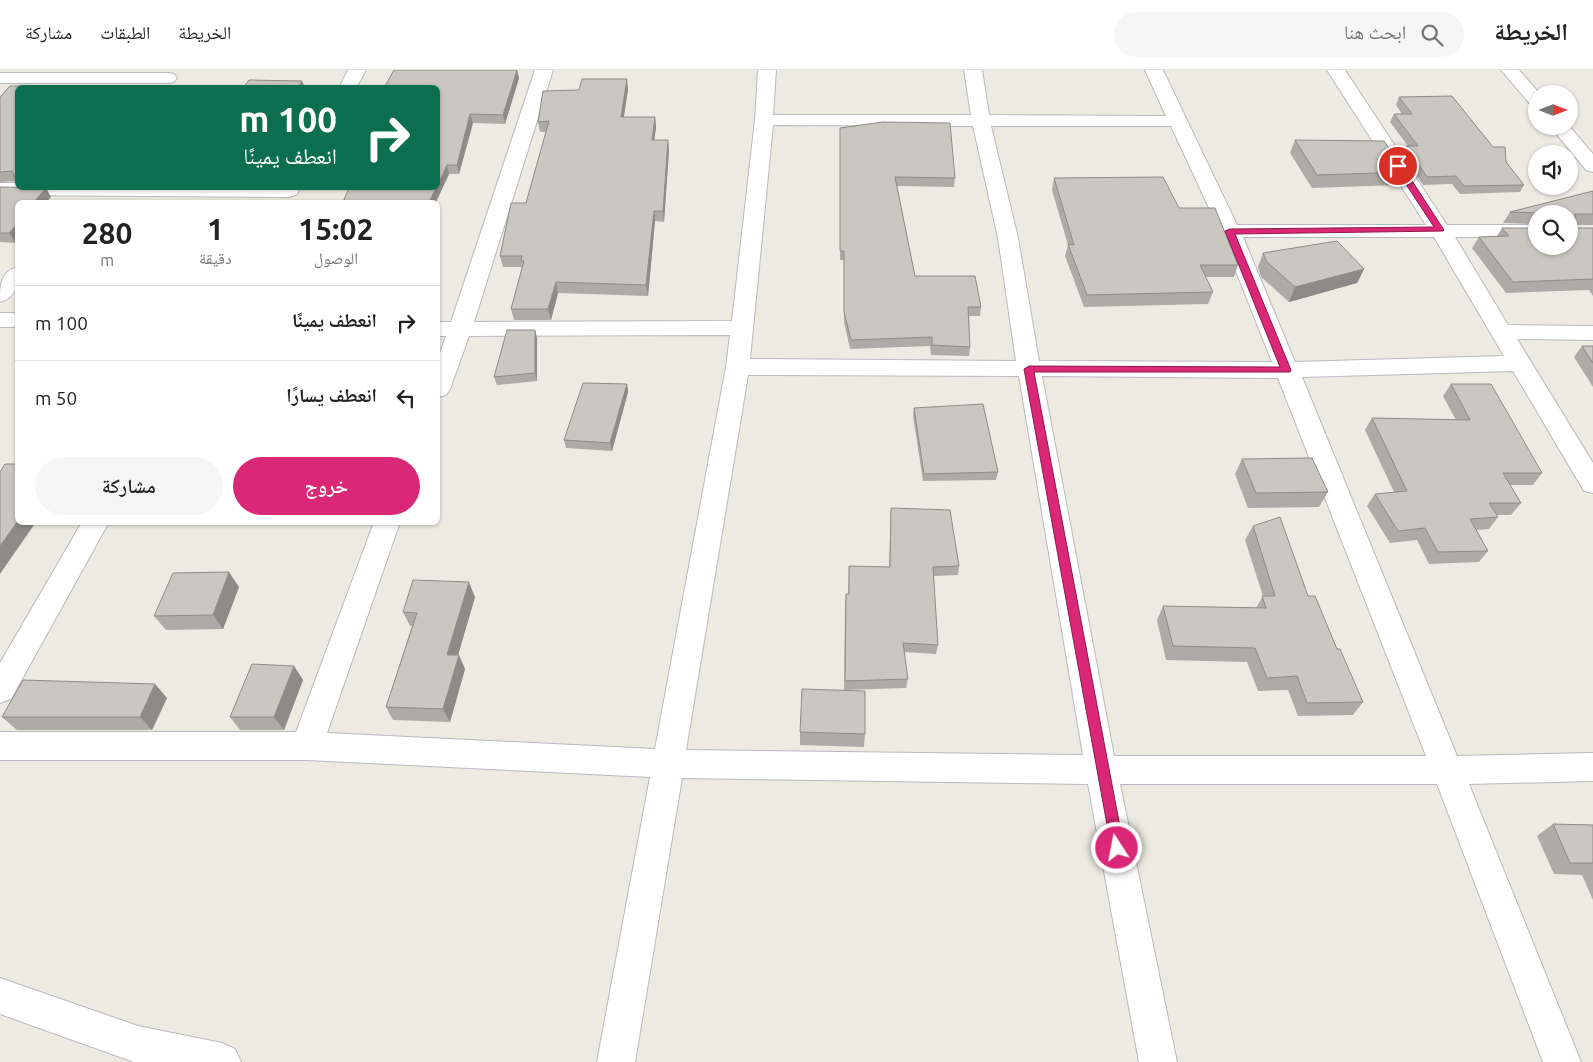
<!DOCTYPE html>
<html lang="ar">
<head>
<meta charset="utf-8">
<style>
  :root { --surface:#fff; --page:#f6f6f6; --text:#222; --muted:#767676; --line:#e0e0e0; --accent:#db2777 }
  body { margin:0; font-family:Ubuntu,"Noto Naskh Arabic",sans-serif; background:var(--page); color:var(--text); direction:rtl; height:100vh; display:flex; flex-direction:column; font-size:19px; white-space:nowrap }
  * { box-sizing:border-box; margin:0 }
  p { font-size:16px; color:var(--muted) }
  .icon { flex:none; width:28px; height:28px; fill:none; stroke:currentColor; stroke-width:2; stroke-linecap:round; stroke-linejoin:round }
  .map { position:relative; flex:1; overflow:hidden; direction:ltr }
  .sheet { position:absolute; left:15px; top:130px; width:425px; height:325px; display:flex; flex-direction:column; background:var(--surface); border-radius:8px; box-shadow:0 1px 4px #0004; direction:rtl }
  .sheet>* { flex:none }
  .top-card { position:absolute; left:15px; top:15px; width:425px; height:105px; border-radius:8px; box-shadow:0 1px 4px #0004; direction:rtl; background:#0b6e4f; color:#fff; overflow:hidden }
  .needle { width:32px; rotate:90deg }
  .controls { position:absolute; left:1528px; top:15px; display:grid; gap:10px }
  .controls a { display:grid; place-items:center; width:50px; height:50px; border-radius:50%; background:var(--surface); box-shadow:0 1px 4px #0004; font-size:25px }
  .pin { position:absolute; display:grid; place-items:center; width:42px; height:42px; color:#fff; margin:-21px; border:2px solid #fff; border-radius:50%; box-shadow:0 1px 5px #0007 }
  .me { position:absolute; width:55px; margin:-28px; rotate:349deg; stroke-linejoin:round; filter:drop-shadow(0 0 4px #0008) }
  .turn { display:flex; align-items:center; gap:18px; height:105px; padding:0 20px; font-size:22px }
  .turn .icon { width:65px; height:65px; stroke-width:2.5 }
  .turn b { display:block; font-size:35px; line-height:42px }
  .eta { display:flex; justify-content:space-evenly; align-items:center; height:85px; text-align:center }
  .eta b { font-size:30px; font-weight:600; line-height:35px }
  .action { display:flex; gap:10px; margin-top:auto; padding:10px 20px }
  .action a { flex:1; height:58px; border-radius:30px; background:var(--accent); color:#fff; font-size:20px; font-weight:600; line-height:58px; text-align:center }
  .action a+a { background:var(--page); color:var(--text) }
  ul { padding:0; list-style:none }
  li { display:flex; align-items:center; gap:15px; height:75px; padding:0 20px; border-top:1px solid var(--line) }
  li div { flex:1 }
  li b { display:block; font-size:19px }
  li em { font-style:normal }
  header { display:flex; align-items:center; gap:30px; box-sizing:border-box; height:70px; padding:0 25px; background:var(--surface); border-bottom:1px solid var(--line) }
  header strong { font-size:24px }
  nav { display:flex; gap:28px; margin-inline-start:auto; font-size:18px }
  .search { width:350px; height:45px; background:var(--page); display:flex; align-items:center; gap:12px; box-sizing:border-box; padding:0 18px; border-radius:28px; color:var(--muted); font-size:19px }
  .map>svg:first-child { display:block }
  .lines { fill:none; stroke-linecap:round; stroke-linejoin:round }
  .minor-casing { stroke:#b7b9be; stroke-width:2 }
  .minor { fill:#fff; fill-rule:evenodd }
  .wall { fill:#aeaba6 }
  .shaded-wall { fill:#8d8b87 }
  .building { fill:#cac7c1; stroke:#8d8b87 }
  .route { fill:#db2777; stroke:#8e194d }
</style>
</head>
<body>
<header>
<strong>الخريطة</strong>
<div class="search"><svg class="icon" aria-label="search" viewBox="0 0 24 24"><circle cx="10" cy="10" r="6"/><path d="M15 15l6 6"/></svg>ابحث هنا</div>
<nav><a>الخريطة</a><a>الطبقات</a><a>مشاركة</a></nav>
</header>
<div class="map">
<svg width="1593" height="992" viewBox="0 0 1593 992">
  <rect width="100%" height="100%" fill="#edebe1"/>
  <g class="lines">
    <g class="minor-casing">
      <g id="minor">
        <path d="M 348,0 L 366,0 L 356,18 L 339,18 Z"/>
        <path d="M 535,0 L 553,0 L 474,252 L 732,251 L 755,50 L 758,0 L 776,0 L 773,45 L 971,45 L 964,0 L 982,0 L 989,45 L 1166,46 L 1145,0 L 1163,0 L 1237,155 L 1426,155 L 1327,0 L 1345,0 L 1447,155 L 1536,155 L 1536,167 L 1455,167 L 1508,255 L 1593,256 L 1593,270 L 1517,269 L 1593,393 L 1593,423 L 1584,421 L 1513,301 L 1302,307 L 1457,686 L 1593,683 L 1593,711 L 1469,714 L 1581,992 L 1543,992 L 1437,714 L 1120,714 L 1177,992 L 1139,992 L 1088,714 L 682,708 L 635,992 L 597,992 L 650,707 L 307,690 L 0,690 L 0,662 L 296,662 L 374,452 L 400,452 L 327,663 L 655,679 L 726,297 L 730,265 L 469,266 L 450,319 L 446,325 L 438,327 L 438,289 L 446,266 L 438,266 L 438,252 L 451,252 ZM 773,55 L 973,56 L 998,168 L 1016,291 L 750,289 ZM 991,56 L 1171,56 L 1222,166 L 1272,292 L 1039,291 L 1018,168 ZM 1243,167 L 1434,167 L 1504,286 L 1295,292 ZM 748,305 L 1019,306 L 1083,685 L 686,680 ZM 1042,306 L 1278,308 L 1426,686 L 1114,686 Z"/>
        <path d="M 1501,0 L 1519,0 L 1540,24 L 1536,24 L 1536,35 L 1530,34 Z"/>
        <path d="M 0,3 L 168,3 L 174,4 L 177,8 L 174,12 L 168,13 L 0,13 Z"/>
        <path d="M 1550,56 L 1569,56 L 1593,84 L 1593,102 L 1586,100 Z"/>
        <path d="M 0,113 L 18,113 L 18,118 L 296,118 L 299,121 L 296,125 L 289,127 L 0,125 Z"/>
        <path d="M 18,197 C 18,212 18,227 0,232 C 0,216 0,201 18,197 Z"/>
        <rect x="0" y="243" width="18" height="14"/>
        <path d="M 82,452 L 109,452 L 11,629 L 0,633 L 0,593 Z"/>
        <path d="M 0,908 L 138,956 L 222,973 L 235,979 L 241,992 L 134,992 L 0,944 Z"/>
      </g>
    </g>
    <use href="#minor" class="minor"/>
  </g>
  <g class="wall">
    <path d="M 517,0 L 519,8 L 505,54 L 473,53 L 459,104 L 449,104 L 436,132 L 343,132 L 438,18 Z"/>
    <path d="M 10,16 L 110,16 L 111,18 L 18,18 L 18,112 L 17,111 L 0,112 L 0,27 Z"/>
    <path d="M 628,19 L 624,47 L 655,47 L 656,57 L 654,70 L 669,80 L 664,152 L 655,151 L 648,226 L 558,223 L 551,250 L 514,250 L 511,239 L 522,197 L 503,197 L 500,186 L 526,133 L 546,62 L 540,62 L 538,52 Z"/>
    <path d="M 1399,27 L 1506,92 L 1524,115 L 1520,122 L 1460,124 L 1452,114 L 1423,115 L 1402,84 L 1406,76 L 1408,76 L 1390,52 L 1394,44 L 1402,44 L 1396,35 Z"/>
    <path d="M 840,67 L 955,108 L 954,117 L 897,116 L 915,206 L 981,237 L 980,246 L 969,246 L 970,277 L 969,286 L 931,285 L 930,276 L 850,279 L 844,252 L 844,190 L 840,190 Z"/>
    <path d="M 1295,70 L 1405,102 L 1398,115 L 1312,118 L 1290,83 Z"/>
    <path d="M 1054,108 L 1179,138 L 1238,195 L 1234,207 L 1205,207 L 1213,222 L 1208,234 L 1084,237 L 1065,186 L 1068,175 L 1052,120 Z"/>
    <path d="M 0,117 L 51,127 L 18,132 L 18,170 L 16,173 L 0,172 Z"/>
    <path d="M 1593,121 L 1593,155 L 1575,155 L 1575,158 L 1593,158 L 1593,226 L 1589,220 L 1506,223 L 1472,178 L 1479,167 L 1497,166 L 1502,158 L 1536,176 L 1569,144 L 1536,144 L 1536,154 L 1503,153 L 1510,142 Z"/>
    <path d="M 1263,183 L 1364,199 L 1357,213 L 1289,232 L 1261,207 L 1258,197 Z"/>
    <path d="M 535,260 L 537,268 L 537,311 L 497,315 L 494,307 Z"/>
    <path d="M 1582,276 L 1593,276 L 1593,317 L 1574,287 Z"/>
    <path d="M 627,314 L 628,322 L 612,381 L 566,378 L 564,370 Z"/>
    <path d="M 1451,314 L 1542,403 L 1533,415 L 1510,415 L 1521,433 L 1511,445 L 1496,445 L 1498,447 L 1489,459 L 1476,460 L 1488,481 L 1479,492 L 1429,494 L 1417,470 L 1390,473 L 1367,436 L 1375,424 L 1394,422 L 1365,360 L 1372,348 L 1456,350 L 1443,326 Z"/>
    <path d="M 914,338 L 998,402 L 996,410 L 923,411 L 913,346 Z"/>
    <path d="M 1242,389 L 1328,422 L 1319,437 L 1248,438 L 1235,404 Z"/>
    <path d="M 891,438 L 959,496 L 958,505 L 933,506 L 938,575 L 936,584 L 904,582 L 908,609 L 906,618 L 844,620 L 845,533 L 846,524 L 848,524 L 849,496 L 889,497 Z"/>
    <path d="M 1253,456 L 1308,526 L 1337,579 L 1363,632 L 1353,645 L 1298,646 L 1288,620 L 1258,621 L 1247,592 L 1166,590 L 1157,550 L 1163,536 L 1256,538 L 1263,526 L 1245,470 Z"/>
    <path d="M 239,517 L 223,559 L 166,560 L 154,546 Z"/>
    <path d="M 475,527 L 458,585 L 465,599 L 450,652 L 393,650 L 386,637 L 412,556 L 410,556 L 403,542 Z"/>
    <path d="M 294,596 L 303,610 L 284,660 L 240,660 L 230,647 Z"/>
    <path d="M 167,628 L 152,660 L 17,660 L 2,647 Z"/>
    <path d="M 800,662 L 865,664 L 864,677 L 800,675 Z"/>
    <path d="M 1553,754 L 1593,755 L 1593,830 L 1582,805 L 1554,804 L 1537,766 Z"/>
  </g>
  <g class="shaded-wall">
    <path d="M 517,0 L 519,8 L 505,54 L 503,45 Z"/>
    <path d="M 627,9 L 628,19 L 622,58 L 621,47 Z"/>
    <path d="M 302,11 L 305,18 L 298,18 Z"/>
    <path d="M 470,44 L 473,53 L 459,104 L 457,95 Z"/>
    <path d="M 655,47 L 656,57 L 653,81 L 652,70 Z"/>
    <path d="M 668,70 L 669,80 L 664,152 L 663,141 Z"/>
    <path d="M 447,95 L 449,104 L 436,132 L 429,132 L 436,118 L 438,118 L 438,115 Z"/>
    <path d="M 46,118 L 51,127 L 47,132 L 34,132 Z"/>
    <path d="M 654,141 L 655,151 L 648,226 L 646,215 Z"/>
    <path d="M 18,153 L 18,170 L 16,173 L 9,163 Z"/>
    <path d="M 1364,199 L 1357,213 L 1289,232 L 1295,217 Z"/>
    <path d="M 556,212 L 558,223 L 551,250 L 548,239 Z"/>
    <path d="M 535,260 L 537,268 L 537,311 L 535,303 Z"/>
    <path d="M 627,314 L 628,322 L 612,381 L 610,373 Z"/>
    <path d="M 18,451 L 18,452 L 36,452 L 0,504 L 0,476 Z"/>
    <path d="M 229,502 L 239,517 L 223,559 L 213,545 Z"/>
    <path d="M 469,512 L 475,527 L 454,599 L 447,585 Z"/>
    <path d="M 459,585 L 465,599 L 450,652 L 443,639 Z"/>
    <path d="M 294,596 L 303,610 L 284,660 L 274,647 Z"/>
    <path d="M 155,614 L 167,628 L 152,660 L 140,647 Z"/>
  </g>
  <g class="building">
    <path d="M 394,0 L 517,0 L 503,45 L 470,44 L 457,95 L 447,95 L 438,115 L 438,18 L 384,18 Z"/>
    <path d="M 582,9 L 627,9 L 621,47 L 655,47 L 652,70 L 668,70 L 663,141 L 654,141 L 646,215 L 556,212 L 548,239 L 511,239 L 524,191 L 521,191 L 522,186 L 500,186 L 511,133 L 526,133 L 549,51 L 538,52 L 543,21 L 579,20 Z"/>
    <path d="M 249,10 L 302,11 L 298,18 L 243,18 Z"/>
    <path d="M 10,16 L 110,16 L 109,18 L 18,18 L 18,106 L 14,106 L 12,101 L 0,102 L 0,27 Z"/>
    <path d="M 1452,26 L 1493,77 L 1505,77 L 1506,92 L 1524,115 L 1464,116 L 1456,106 L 1427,107 L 1406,76 L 1418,76 L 1394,44 L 1412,44 L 1399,27 Z"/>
    <path d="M 883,52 L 950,53 L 955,108 L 895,107 L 915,206 L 975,206 L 981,237 L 968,237 L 970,277 L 932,275 L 932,267 L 851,270 L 844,242 L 844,181 L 840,181 L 840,58 Z"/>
    <path d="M 1295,70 L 1384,71 L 1405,102 L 1317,105 Z"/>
    <path d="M 1163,107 L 1179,138 L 1215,138 L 1238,195 L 1200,195 L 1213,222 L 1087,225 L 1068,174 L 1074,175 L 1054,108 Z"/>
    <path d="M 0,117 L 46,118 L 34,132 L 18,132 L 18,153 L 9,163 L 0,163 Z"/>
    <path d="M 349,118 L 436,118 L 429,132 L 343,132 Z"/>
    <path d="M 1593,121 L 1593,144 L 1575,144 L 1575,158 L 1593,158 L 1593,209 L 1513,212 L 1479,167 L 1509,166 L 1502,158 L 1536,158 L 1536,176 L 1569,176 L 1569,144 L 1544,144 L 1544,143 L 1510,142 Z"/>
    <path d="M 1337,171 L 1364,199 L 1295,217 L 1267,192 L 1263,183 Z"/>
    <path d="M 507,260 L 535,260 L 535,303 L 494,307 Z"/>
    <path d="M 1582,276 L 1593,276 L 1593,293 Z"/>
    <path d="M 583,313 L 627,314 L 610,373 L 564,370 Z"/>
    <path d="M 1451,314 L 1491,314 L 1542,403 L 1503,403 L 1521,433 L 1489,433 L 1498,447 L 1470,449 L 1488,481 L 1438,482 L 1425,458 L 1398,461 L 1375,424 L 1407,421 L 1372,348 L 1470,350 Z"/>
    <path d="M 983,334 L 998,402 L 924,404 L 914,338 Z"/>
    <path d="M 1312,388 L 1328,422 L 1256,423 L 1242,389 Z"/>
    <path d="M 5,394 L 18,394 L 18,451 L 0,476 L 0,402 Z"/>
    <path d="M 891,438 L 950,440 L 959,496 L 933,497 L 938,575 L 903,573 L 908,609 L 845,611 L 846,524 L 849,524 L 849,496 L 890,497 Z"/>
    <path d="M 1280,447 L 1308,526 L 1315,526 L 1337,579 L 1340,579 L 1363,632 L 1307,633 L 1297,606 L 1267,608 L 1255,578 L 1173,576 L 1163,536 L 1266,538 L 1262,526 L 1275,526 L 1253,456 Z"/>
    <path d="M 229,502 L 213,545 L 154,546 L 173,503 Z"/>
    <path d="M 413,510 L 469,512 L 447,585 L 459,585 L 443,639 L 386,637 L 417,543 L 403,542 Z"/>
    <path d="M 252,594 L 294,596 L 274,647 L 230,647 Z"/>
    <path d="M 23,610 L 155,614 L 140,647 L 2,647 Z"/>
    <path d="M 802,619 L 865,621 L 865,664 L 800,662 Z"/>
    <path d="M 1553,754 L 1593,755 L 1593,793 L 1570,793 Z"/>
  </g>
  <path class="route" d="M 1395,94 L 1401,94 L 1444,160 L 1443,161 L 1235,164 L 1291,300 L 1290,302 L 1034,302 L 1124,778 L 1122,782 L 1117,784 L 1112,782 L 1024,299 L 1029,296 L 1280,297 L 1225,161 L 1230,159 L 1434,157 L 1394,96 Z"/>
</svg>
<div class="controls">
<a><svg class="needle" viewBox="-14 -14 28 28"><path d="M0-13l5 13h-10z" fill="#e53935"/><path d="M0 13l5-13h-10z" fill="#767676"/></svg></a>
<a><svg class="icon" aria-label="sound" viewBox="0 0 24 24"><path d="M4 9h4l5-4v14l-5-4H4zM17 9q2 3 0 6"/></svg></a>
<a><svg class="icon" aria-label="search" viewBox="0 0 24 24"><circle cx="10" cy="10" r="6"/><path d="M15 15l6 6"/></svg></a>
</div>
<div class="pin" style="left:1398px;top:96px;background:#d93025"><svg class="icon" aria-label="arrive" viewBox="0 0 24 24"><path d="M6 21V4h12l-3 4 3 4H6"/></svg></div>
<svg class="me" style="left:1117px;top:778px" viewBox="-20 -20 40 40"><circle r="17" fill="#db2777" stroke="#fff" stroke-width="3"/><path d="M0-11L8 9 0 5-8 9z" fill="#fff"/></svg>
<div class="top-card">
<div class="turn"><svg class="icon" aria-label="right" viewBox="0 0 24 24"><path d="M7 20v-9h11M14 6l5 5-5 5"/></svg><div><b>100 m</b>انعطف يمينًا</div></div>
</div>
<section class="sheet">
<div class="eta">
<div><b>15:02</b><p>الوصول</p></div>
<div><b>1</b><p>دقيقة</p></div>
<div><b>280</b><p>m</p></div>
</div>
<ul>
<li><svg class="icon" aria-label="right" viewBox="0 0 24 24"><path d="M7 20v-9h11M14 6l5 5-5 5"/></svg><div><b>انعطف يمينًا</b></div><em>100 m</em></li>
<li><svg class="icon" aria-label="left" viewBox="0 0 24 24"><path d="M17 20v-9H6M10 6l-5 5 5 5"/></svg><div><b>انعطف يسارًا</b></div><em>50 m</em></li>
</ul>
<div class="action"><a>خروج</a><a>مشاركة</a></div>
</section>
</div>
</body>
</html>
